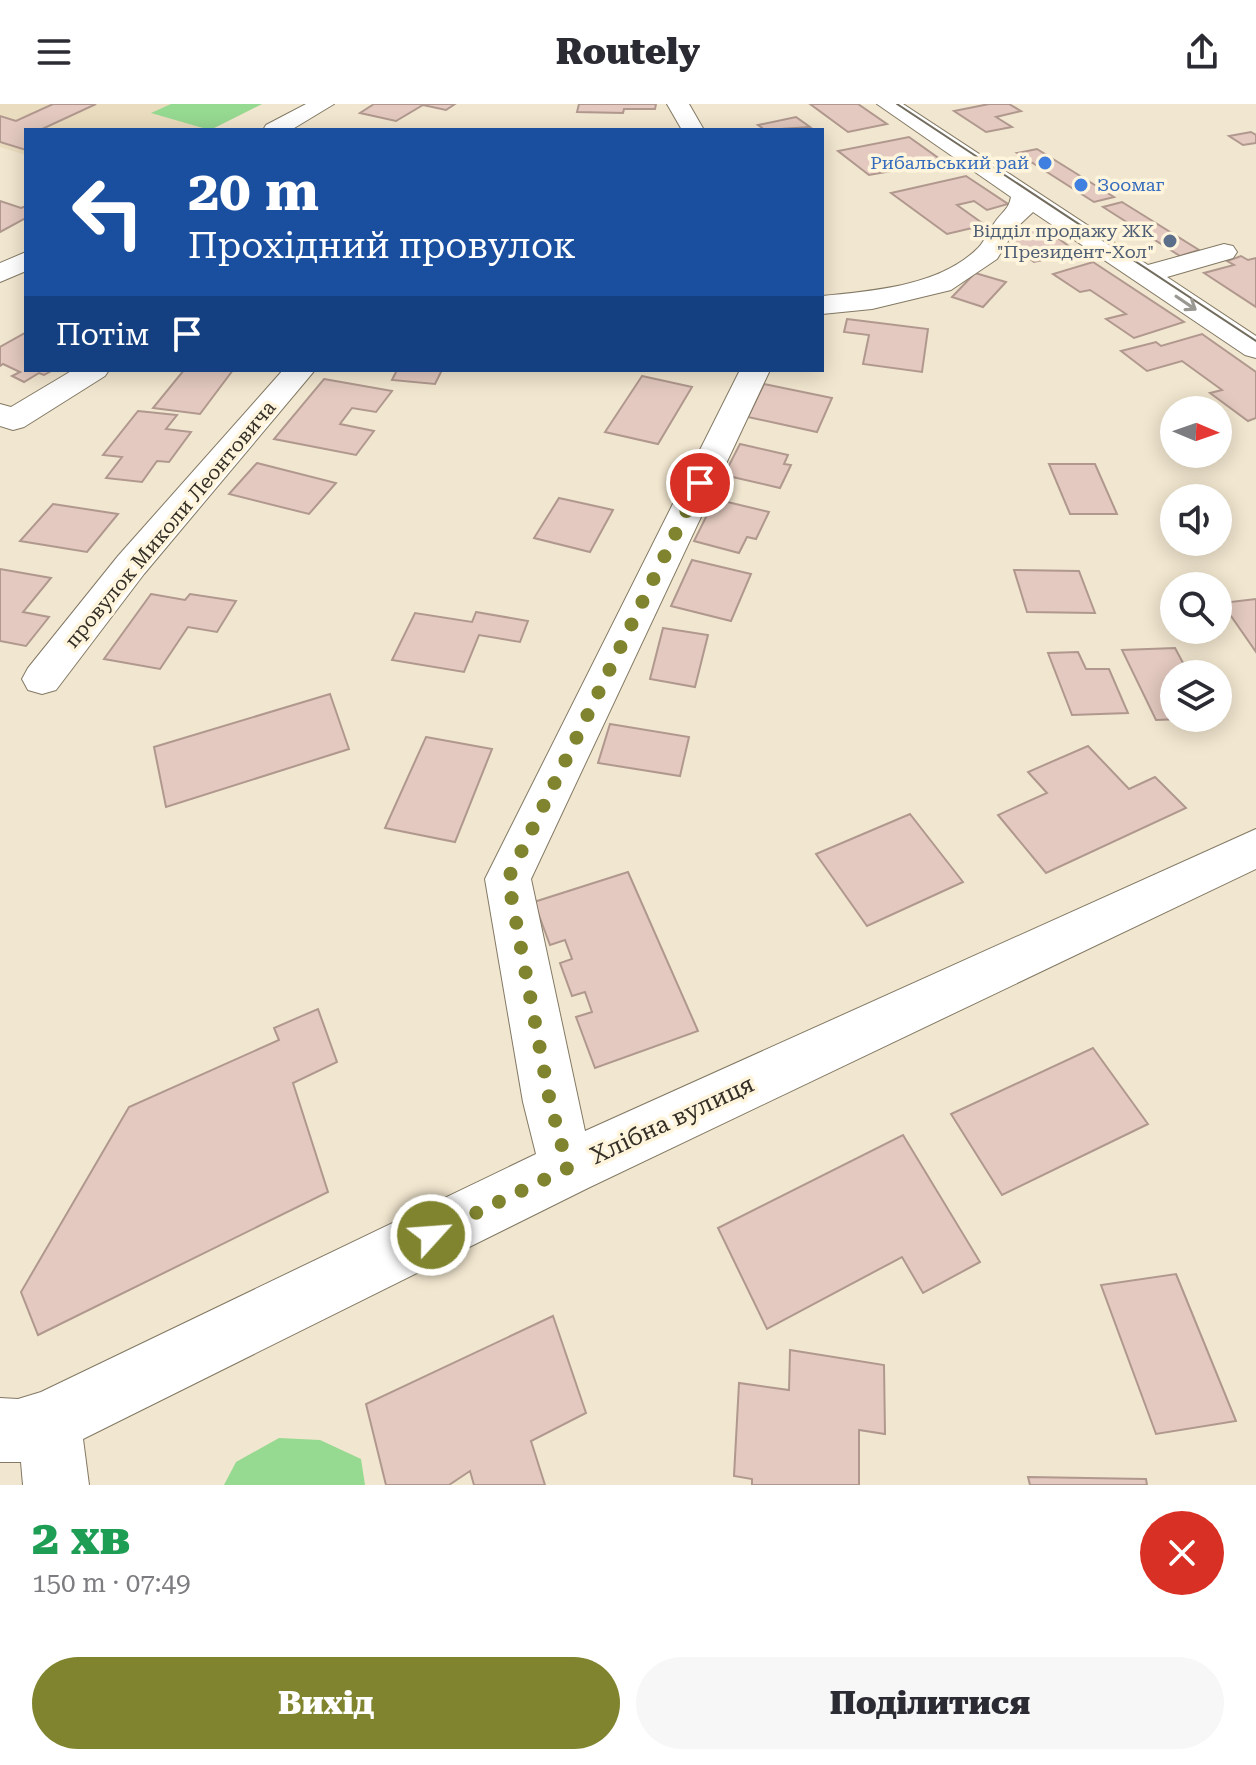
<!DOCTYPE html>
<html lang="uk">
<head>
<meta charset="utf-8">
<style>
  :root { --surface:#fff; --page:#f7f7f7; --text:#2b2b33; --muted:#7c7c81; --accent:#80842f }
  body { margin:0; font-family:"Roboto Serif",serif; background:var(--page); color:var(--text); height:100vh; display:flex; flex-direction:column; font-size:30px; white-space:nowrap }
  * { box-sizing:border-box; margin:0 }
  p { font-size:26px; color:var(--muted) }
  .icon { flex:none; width:44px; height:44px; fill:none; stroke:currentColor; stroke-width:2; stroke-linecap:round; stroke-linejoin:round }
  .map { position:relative; height:1381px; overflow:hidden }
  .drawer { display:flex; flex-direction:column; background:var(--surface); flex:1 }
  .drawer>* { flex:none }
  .banner { position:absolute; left:24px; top:24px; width:800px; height:244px; border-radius:0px; box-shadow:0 4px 20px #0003; background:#1a4fa0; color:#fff; overflow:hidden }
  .needle { width:52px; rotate:92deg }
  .tools { position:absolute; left:1160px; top:292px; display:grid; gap:16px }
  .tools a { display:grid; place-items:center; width:72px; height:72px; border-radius:50%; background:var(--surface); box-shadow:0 4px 20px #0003; font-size:40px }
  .pin { position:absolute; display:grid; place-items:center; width:68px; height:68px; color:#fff; margin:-34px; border:4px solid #fff; border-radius:50%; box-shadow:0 2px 8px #0007 }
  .me { position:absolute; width:88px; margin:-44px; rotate:64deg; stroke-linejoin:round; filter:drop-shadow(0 0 6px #0008) }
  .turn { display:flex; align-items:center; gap:28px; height:168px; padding:0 32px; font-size:36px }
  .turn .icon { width:104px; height:104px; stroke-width:2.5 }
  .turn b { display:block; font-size:56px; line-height:68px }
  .then { display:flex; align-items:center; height:76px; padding:0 32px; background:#0003; gap:16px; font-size:30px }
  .round { display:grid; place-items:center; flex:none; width:84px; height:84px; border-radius:42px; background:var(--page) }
  .head { display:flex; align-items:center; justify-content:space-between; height:136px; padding:0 32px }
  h1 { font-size:48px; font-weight:800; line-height:60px; color:#1e9e55 }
  .action { display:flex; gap:16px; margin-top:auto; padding:16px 32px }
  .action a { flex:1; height:92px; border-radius:48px; background:var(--accent); color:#fff; font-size:32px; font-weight:800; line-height:92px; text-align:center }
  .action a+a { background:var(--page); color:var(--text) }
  header { display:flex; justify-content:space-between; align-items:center; height:104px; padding:0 32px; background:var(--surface); font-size:36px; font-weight:800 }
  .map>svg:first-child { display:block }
  .built { fill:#eadcbe }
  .green { fill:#96d991 }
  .building { fill:#e3c9bf; stroke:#b0988e; stroke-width:2 }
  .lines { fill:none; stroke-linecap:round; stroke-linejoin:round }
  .minor-casing { stroke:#837964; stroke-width:2 }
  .minor { fill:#fff; fill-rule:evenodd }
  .tram { stroke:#726c5e; stroke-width:2 }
  .oneway { stroke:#9a9893 }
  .route { stroke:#80842f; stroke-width:14; stroke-dasharray:0 25.2 }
  .shop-dot { fill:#3f7fe0; stroke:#fff4dc; stroke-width:3 }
  .service-dot { fill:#5c6f8a; stroke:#fff4dc; stroke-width:3 }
  .labels { text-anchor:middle; stroke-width:7; stroke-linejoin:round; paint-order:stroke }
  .far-shop-label { font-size:18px; fill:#366cbe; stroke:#fff4dc; text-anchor:end }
  .far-service-label { font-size:18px; fill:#4e5e75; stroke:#fff4dc; text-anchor:end }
  .street-label { font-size:20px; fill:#343027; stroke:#fff4dc }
  .near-street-label { font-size:24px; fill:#343027; stroke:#fff4dc }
</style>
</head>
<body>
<header><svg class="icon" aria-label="menu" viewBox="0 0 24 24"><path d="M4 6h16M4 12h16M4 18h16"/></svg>Routely<svg class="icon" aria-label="share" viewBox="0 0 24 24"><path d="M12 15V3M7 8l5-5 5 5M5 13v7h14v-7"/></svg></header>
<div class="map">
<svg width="1256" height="1381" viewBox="0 0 1256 1381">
  <rect width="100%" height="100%" fill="#f1e6cf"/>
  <path class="built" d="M 0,0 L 262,0 L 211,26 L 26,26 L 26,51 L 0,43 Z"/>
  <g class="green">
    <path d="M 171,0 L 262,0 L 210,26 L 151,9 Z"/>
    <path d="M 279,1334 L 320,1336 L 361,1355 L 365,1381 L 224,1381 L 236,1358 Z"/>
  </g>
  <g class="building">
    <path d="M 53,0 L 96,0 L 42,25 L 46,26 L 26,26 L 26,46 L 0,38 L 0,12 L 16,17 Z"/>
    <path d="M 374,0 L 455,0 L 446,6 L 423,1 L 396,17 L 360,9 Z"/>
    <path d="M 579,0 L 656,0 L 655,5 L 624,5 L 623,9 L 577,8 Z"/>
    <path d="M 810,0 L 858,0 L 887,20 L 848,28 Z"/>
    <path d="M 989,0 L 1009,0 L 1021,7 L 996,13 L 1012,23 L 986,28 L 954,7 Z"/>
    <path d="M 796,13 L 810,23 L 765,26 L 758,21 Z"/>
    <path d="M 1251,28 L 1256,31 L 1256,39 L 1243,41 L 1229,32 Z"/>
    <path d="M 909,33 L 944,58 L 869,71 L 838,47 Z"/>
    <path d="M 1037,45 L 1114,93 L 1094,98 L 1017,49 Z"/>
    <path d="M 966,72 L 1008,100 L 987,106 L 974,97 L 957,101 L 985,121 L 947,130 L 891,89 Z"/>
    <path d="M 0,97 L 21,104 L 26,102 L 26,114 L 0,128 Z"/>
    <path d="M 1122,98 L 1199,146 L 1180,152 L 1103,103 Z"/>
    <path d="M 1044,124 L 1077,148 L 1034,158 L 1001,133 Z"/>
    <path d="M 1241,152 L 1248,156 L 1256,154 L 1256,203 L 1204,169 L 1234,161 L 1227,157 Z"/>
    <path d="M 1093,158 L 1184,218 L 1134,234 L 1106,215 L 1126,210 L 1090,186 L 1080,188 L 1053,170 Z"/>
    <path d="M 975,169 L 1006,178 L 983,203 L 952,193 Z"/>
    <path d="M 847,215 L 928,225 L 922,268 L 863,260 L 869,231 L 844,228 Z"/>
    <path d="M 25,229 L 26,266 L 53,266 L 44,271 L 39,269 L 24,278 L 12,272 L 20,268 L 3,260 L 0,262 L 0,243 Z"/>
    <path d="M 1202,230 L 1256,268 L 1256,314 L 1248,317 L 1210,289 L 1222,286 L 1182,257 L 1147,267 L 1121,247 L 1156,238 L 1161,242 Z"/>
    <path d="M 184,266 L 233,266 L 200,310 L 153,304 Z"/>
    <path d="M 397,266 L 442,266 L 435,280 L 392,276 Z"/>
    <path d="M 642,272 L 692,283 L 658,340 L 605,328 Z"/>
    <path d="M 324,275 L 392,287 L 376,308 L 352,304 L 340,320 L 374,327 L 356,351 L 274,335 Z"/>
    <path d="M 764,280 L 832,294 L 817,328 L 748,313 Z"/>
    <path d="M 138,307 L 177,311 L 166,325 L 191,328 L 169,358 L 157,357 L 142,378 L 106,374 L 122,353 L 103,351 Z"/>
    <path d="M 740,340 L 788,351 L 784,360 L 791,361 L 780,384 L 724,371 Z"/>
    <path d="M 257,359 L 336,379 L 309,410 L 229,390 Z"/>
    <path d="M 1049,360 L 1095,360 L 1117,410 L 1070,410 Z"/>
    <path d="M 559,394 L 613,406 L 590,448 L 534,434 Z"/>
    <path d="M 715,395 L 769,408 L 756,435 L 747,433 L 739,449 L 694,437 Z"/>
    <path d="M 53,400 L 118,410 L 87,448 L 20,437 Z"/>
    <path d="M 692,456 L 751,470 L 731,517 L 671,502 Z"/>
    <path d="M 0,465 L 51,474 L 23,508 L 49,513 L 26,542 L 0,537 Z"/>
    <path d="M 1014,466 L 1079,467 L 1095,509 L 1027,508 Z"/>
    <path d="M 151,490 L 185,496 L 190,490 L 236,497 L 217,528 L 188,523 L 160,565 L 104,555 Z"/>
    <path d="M 1256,495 L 1256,548 L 1222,499 Z"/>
    <path d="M 476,508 L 528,517 L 520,538 L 479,531 L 464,568 L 392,556 L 415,509 L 472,518 Z"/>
    <path d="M 663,524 L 708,531 L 695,583 L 650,575 Z"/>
    <path d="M 1175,544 L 1189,570 L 1174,570 L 1174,614 L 1209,614 L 1156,616 L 1122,546 Z"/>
    <path d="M 1078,548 L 1086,565 L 1109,565 L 1128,609 L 1072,611 L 1048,549 Z"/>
    <path d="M 330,590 L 349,645 L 166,703 L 154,643 Z"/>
    <path d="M 610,620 L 689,633 L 680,672 L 598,659 Z"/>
    <path d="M 426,633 L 492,645 L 455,738 L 385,724 Z"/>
    <path d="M 1088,642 L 1129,685 L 1155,673 L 1186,704 L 1046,769 L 998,711 L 1047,689 L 1028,668 Z"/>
    <path d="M 910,710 L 963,778 L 867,822 L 816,750 Z"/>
    <path d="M 628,768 L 698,927 L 595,964 L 576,913 L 592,908 L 585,888 L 572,892 L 560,859 L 572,855 L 565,836 L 550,841 L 534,798 Z"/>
    <path d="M 318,905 L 337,958 L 293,979 L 328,1088 L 38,1231 L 21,1188 L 129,1003 L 279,936 L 274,924 Z"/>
    <path d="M 1093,944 L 1148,1020 L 1002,1091 L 951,1010 Z"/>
    <path d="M 903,1031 L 980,1158 L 923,1189 L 902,1153 L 767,1225 L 718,1124 Z"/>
    <path d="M 1176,1170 L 1236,1317 L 1156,1330 L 1101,1181 Z"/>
    <path d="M 553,1212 L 586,1309 L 531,1337 L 545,1381 L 474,1381 L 470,1367 L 449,1381 L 386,1381 L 366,1300 Z"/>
    <path d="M 790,1246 L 884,1261 L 885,1330 L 859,1326 L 859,1381 L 752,1381 L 752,1375 L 734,1372 L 739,1279 L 789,1286 Z"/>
    <path d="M 1028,1373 L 1146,1375 L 1147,1381 L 1030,1381 Z"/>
  </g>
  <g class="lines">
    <g class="minor-casing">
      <g id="minor">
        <path d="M 306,0 L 334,0 L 291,26 L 263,26 L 266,21 Z"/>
        <path d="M 667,0 L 689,0 L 704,26 L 682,26 Z"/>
        <path d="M 877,0 L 903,0 L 1148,161 L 1224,140 L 1233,142 L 1237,148 L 1233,154 L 1167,173 L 1256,232 L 1256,254 L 1245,251 L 1033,108 L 1016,124 L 997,155 L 951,186 L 872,205 L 822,210 L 822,192 C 873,187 940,182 978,144 C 985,137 989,126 995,118 C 1002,108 1009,105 1011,93 Z"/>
        <path d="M 26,148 L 26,167 L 0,178 L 0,159 Z"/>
        <path d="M 73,266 L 109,266 L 105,272 L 24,323 L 13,326 L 0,322 L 0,300 L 11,303 Z"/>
        <path d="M 283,266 L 315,266 L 144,470 L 56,586 L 42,590 L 28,586 L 22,575 L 28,564 L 118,452 Z"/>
        <path d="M 740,266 L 770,266 L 531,775 L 585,1027 L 1256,725 L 1256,765 L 588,1084 L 83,1335 L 89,1381 L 23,1381 L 21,1358 L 0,1358 L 0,1294 L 18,1295 L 41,1288 L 536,1050 L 523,998 L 485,775 Z"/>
      </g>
    </g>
    <use href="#minor" class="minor"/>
    <path class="tram" d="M 897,0 L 1256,237"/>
  </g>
  <defs><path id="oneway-shaft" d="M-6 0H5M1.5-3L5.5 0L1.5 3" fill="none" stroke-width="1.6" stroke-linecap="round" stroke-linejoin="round" transform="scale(2)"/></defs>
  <use class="oneway" href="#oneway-shaft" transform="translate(1186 199) rotate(34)"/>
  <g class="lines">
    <path class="route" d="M 431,1131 L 568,1064 L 550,998 L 508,775 L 700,379"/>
  </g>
  <g class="shop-dot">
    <circle cx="1045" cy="59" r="8"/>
    <circle cx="1081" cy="81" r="8"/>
  </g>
  <circle class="service-dot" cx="1170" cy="137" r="8"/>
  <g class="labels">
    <g class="far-shop-label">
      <text x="1029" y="65">Рибальський рай</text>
      <text x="1097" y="87" text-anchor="start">Зоомаг</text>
    </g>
    <g class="far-service-label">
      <text x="1154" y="133">Відділ продажу ЖК<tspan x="1154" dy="21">"Президент-Хол"</tspan></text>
    </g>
    <g class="street-label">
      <text transform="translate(170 420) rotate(-50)" y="7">провулок Миколи Леонтовича</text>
    </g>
    <g class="near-street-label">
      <text transform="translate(672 1016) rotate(-25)" y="8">Хлібна вулиця</text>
    </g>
  </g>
</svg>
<div class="tools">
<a><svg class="needle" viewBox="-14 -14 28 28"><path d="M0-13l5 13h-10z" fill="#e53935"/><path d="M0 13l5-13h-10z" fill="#7c7c81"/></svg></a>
<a><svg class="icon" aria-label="sound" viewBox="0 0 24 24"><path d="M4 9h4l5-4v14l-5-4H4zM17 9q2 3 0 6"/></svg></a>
<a><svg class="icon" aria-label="search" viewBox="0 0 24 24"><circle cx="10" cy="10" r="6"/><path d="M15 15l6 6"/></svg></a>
<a><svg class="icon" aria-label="layers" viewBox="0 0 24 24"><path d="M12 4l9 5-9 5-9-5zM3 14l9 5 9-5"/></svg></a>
</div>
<div class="pin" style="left:700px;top:379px;background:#d93025"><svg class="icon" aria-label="arrive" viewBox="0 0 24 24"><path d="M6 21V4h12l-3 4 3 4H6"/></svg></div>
<svg class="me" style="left:431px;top:1131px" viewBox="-20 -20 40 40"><circle r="17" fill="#80842f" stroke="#fff" stroke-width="3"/><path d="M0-11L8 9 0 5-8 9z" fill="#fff"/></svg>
<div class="banner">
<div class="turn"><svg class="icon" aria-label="left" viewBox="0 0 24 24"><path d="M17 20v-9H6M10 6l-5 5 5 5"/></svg><div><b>20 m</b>Прохідний провулок</div></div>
<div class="then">Потім<svg class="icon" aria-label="arrive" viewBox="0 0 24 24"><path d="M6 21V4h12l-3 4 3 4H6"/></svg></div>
</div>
</div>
<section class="drawer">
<div class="head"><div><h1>2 хв</h1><p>150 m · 07:49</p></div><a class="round" style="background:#d93025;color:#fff"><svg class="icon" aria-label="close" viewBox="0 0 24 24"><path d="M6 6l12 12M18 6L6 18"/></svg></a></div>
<div class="action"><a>Вихід</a><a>Поділитися</a></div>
</section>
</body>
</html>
